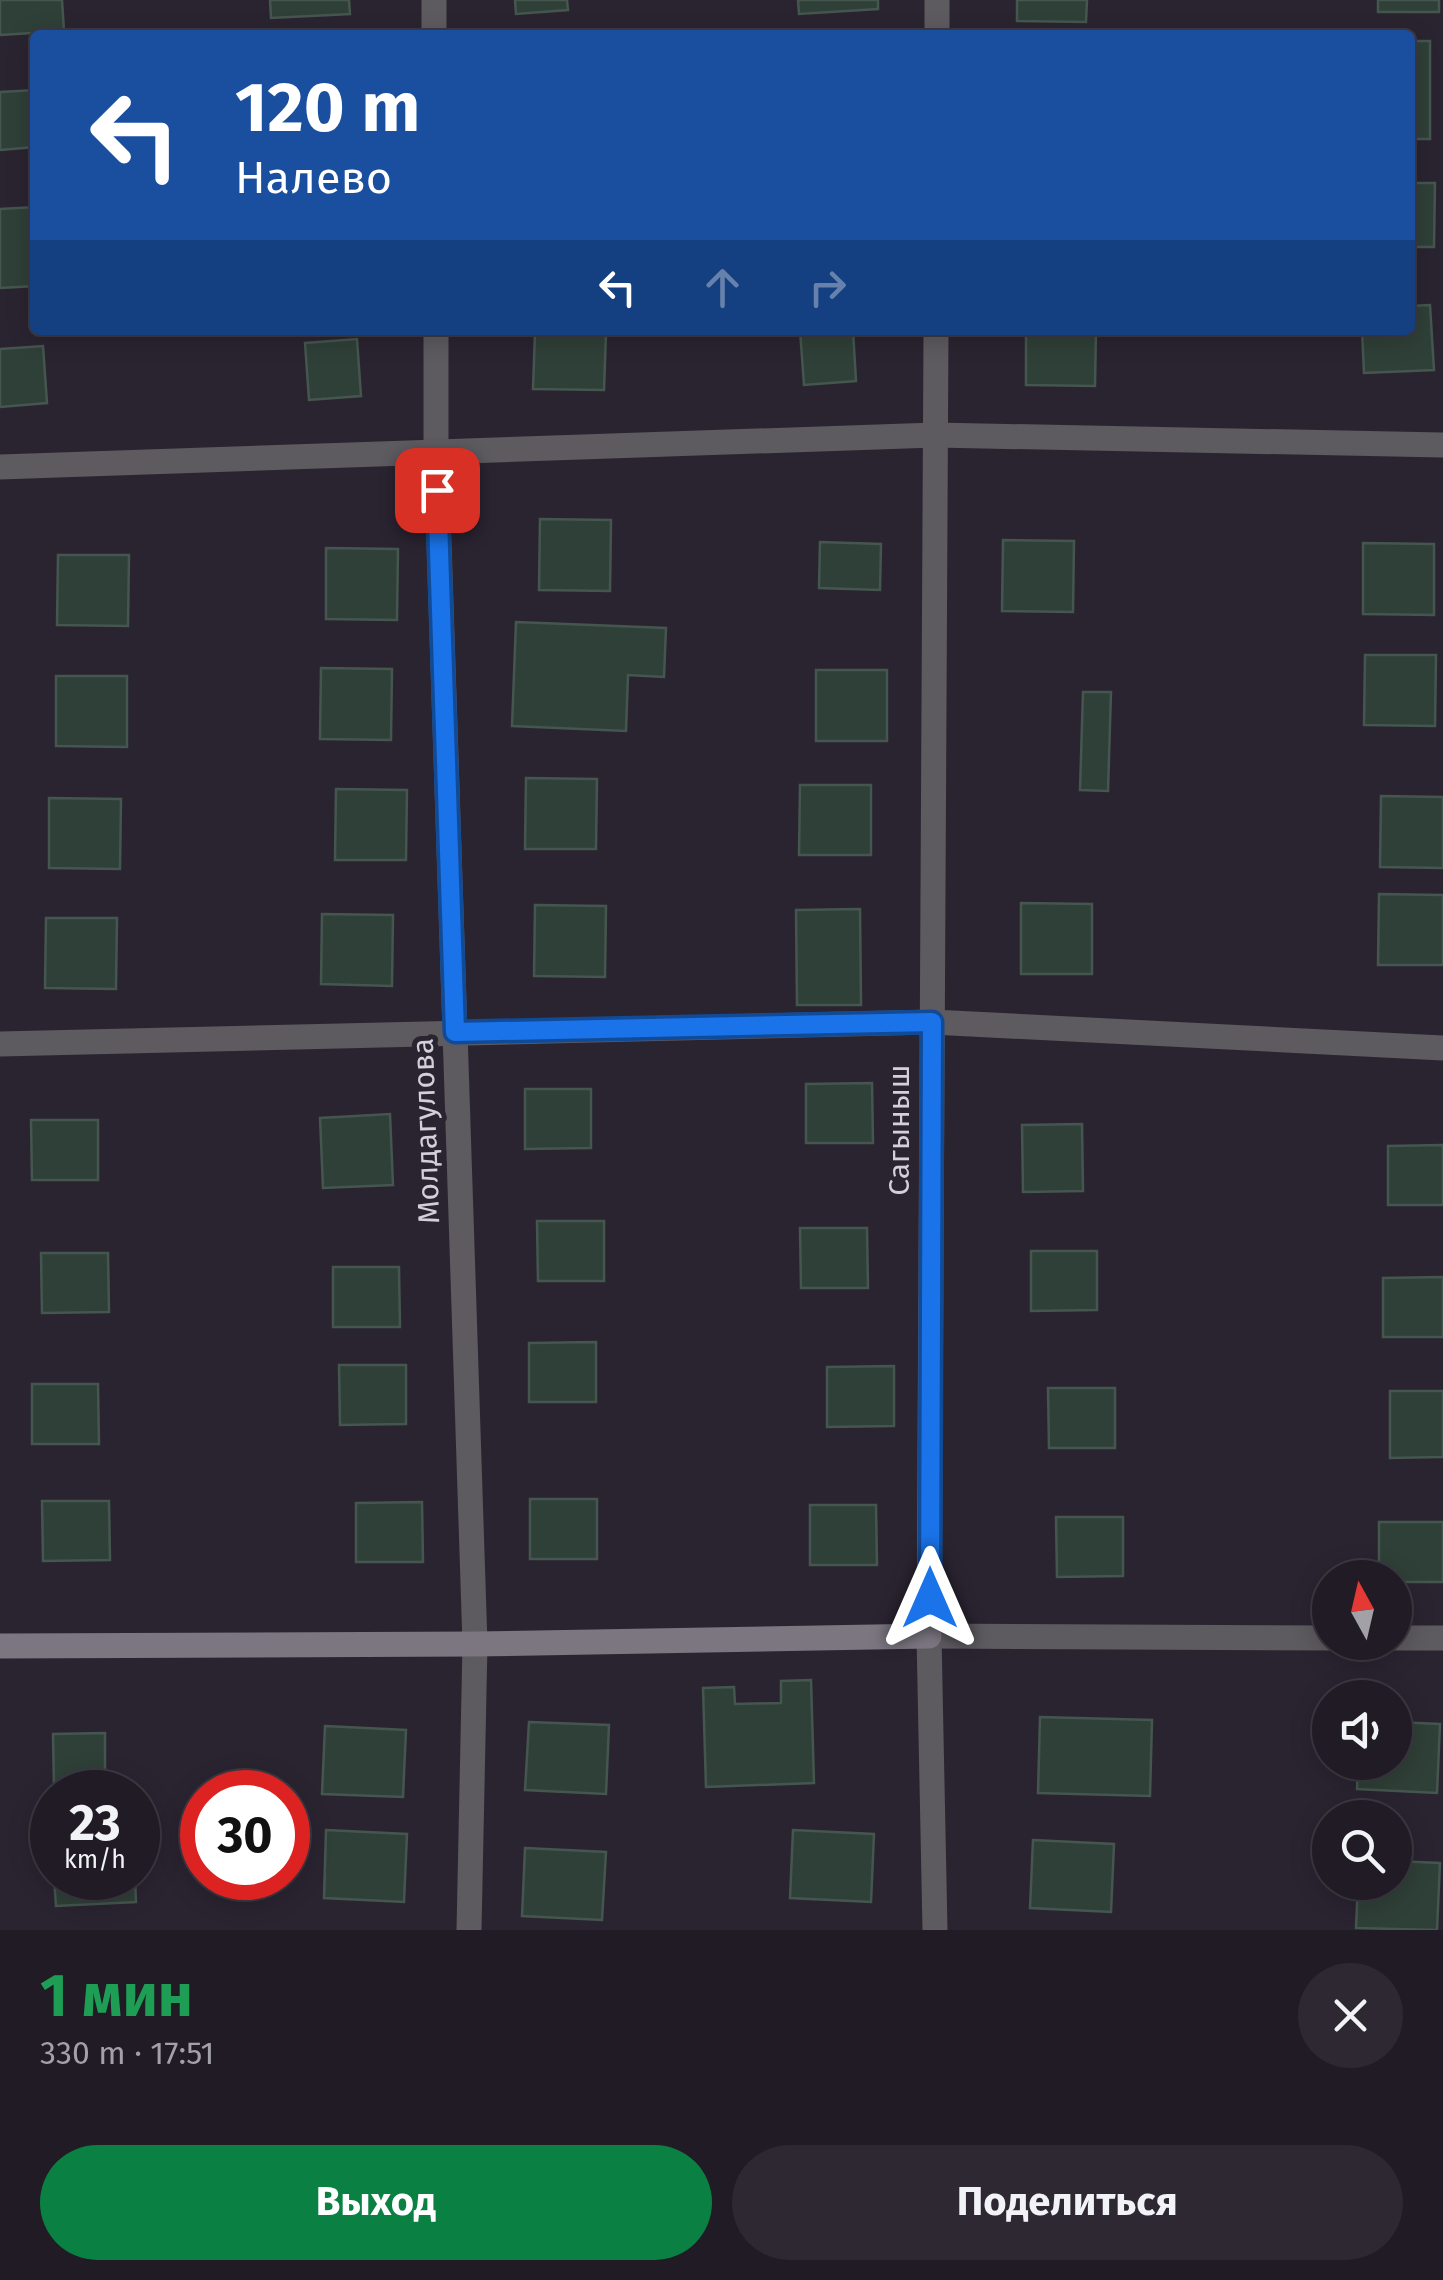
<!DOCTYPE html>
<html lang="ru">
<head>
<meta charset="utf-8">
<style>
  :root { --surface:#201b25; --page:#2d2832; --text:#f1f3f6; --muted:#a2a1a7; --line:#3d3942; --accent:#0b8043 }
  body { margin:0; font-family:"Fira Sans",sans-serif; background:var(--page); color:var(--text); height:100vh; display:flex; flex-direction:column; font-size:38px; white-space:nowrap }
  * { box-sizing:border-box; margin:0 }
  p { font-size:32px; color:var(--muted) }
  .icon { flex:none; width:55px; height:55px; fill:none; stroke:currentColor; stroke-width:2; stroke-linecap:round; stroke-linejoin:round }
  .map { position:relative; height:1930px; overflow:hidden }
  .drawer { display:flex; flex-direction:column; background:var(--surface); flex:1 }
  .drawer>* { flex:none }
  .top-card { position:absolute; left:30px; top:30px; width:1385px; height:305px; border-radius:10px; box-shadow:0 5px 25px #0003,0 0 0 2px var(--line); background:#1a4fa0; color:#fff; overflow:hidden }
  .needle { width:65px; rotate:352deg }
  .controls { position:absolute; left:1312px; top:1560px; display:grid; gap:20px }
  .controls a { display:grid; place-items:center; width:100px; height:100px; border-radius:50%; background:var(--surface); box-shadow:0 5px 25px #0003,0 0 0 2px var(--line); font-size:50px }
  .speed { position:absolute; left:30px; top:1770px; display:flex; gap:20px; font-size:50px; font-weight:700; text-align:center }
  .speed>* { display:grid; place-content:center; width:130px; height:130px; border-radius:50%; background:var(--surface); box-shadow:0 5px 25px #0003,0 0 0 2px var(--line); line-height:1 }
  .speed small { font-size:25px; font-weight:400 }
  .speed .limit { border:15px solid #d22; background:#fff; color:#111 }
  .pin { position:absolute; display:grid; place-items:center; width:85px; height:85px; color:#fff; margin:-42px; border-radius:20px; box-shadow:0 5px 15px #0006 }
  .me { position:absolute; width:110px; margin:-55px; rotate:0deg; stroke-linejoin:round; filter:drop-shadow(0 0 8px #0008) }
  .turn { display:flex; align-items:center; gap:35px; height:210px; padding:0 40px; font-size:45px }
  .turn .icon { width:130px; height:130px; stroke-width:2.5 }
  .turn b { display:block; font-size:70px; line-height:85px }
  .lanes { display:flex; align-items:center; height:95px; padding:0 40px; background:#0003; justify-content:center; gap:50px; direction:ltr }
  .lanes .off { opacity:.35 }
  .round { display:grid; place-items:center; flex:none; width:105px; height:105px; border-radius:52px; background:var(--page) }
  .summary { display:flex; align-items:center; justify-content:space-between; height:170px; padding:0 40px }
  h1 { font-size:60px; font-weight:700; line-height:75px; color:#1e9e55 }
  .primary-button { display:flex; gap:20px; margin-top:auto; padding:20px 40px }
  .primary-button a { flex:1; height:115px; border-radius:60px; background:var(--accent); color:#fff; font-size:40px; font-weight:700; line-height:115px; text-align:center }
  .primary-button a+a { background:var(--page); color:var(--text) }
  .map>svg:first-child { display:block }
  .building { fill:#2f4038; stroke:#45564f; stroke-width:2.5 }
  .lines { fill:none; stroke-linecap:round; stroke-linejoin:round }
  .street { stroke:#5d5a60; stroke-width:25 }
  .secondary { stroke:#7b7680; stroke-width:25 }
  .route-casing { stroke:#114b97; stroke-width:25 }
  .route { stroke:#1a73e8; stroke-width:18 }
  .labels { text-anchor:middle; stroke-width:10; stroke-linejoin:round; paint-order:stroke }
  .street-label { font-size:30px; fill:#d4d0d9; stroke:#2a2431 }
</style>
</head>
<body>
<div class="map">
<svg width="1443" height="1930" viewBox="0 0 1443 1930">
  <rect width="100%" height="100%" fill="#2a2431"/>
  <g class="building">
    <path d="M 0,0 L 62,0 L 64,31 L 0,35 Z"/>
    <path d="M 270,0 L 349,0 L 350,14 L 271,18 Z"/>
    <path d="M 515,0 L 567,0 L 568,10 L 516,14 Z"/>
    <path d="M 798,0 L 878,0 L 878,9 L 799,14 Z"/>
    <path d="M 1017,0 L 1087,0 L 1086,22 L 1017,21 Z"/>
    <rect x="1378" y="0" width="61" height="12"/>
    <rect x="1410" y="41" width="20" height="98"/>
    <path d="M 35,90 L 35,147 L 0,150 L 0,92 Z"/>
    <path d="M 1410,183 L 1435,183 L 1434,247 L 1410,247 Z"/>
    <path d="M 35,207 L 35,286 L 0,288 L 0,209 Z"/>
    <path d="M 1430,305 L 1434,370 L 1364,373 L 1362,330 L 1410,330 L 1410,306 Z"/>
    <path d="M 800,330 L 853,330 L 856,381 L 804,385 Z"/>
    <path d="M 1026,330 L 1096,330 L 1095,386 L 1026,385 Z"/>
    <path d="M 535,332 L 606,333 L 604,390 L 533,389 Z"/>
    <path d="M 357,339 L 361,396 L 309,400 L 305,343 Z"/>
    <path d="M 43,346 L 47,403 L 0,407 L 0,349 Z"/>
    <path d="M 540,519 L 611,520 L 610,591 L 539,590 Z"/>
    <path d="M 1003,540 L 1074,541 L 1073,612 L 1002,611 Z"/>
    <path d="M 820,542 L 881,544 L 880,590 L 819,588 Z"/>
    <path d="M 1363,543 L 1434,544 L 1434,615 L 1363,614 Z"/>
    <path d="M 326,548 L 398,549 L 397,620 L 326,619 Z"/>
    <path d="M 58,555 L 129,555 L 128,626 L 57,625 Z"/>
    <path d="M 516,622 L 666,628 L 664,677 L 628,675 L 626,731 L 512,726 Z"/>
    <path d="M 1365,655 L 1436,655 L 1435,726 L 1364,725 Z"/>
    <path d="M 321,668 L 392,669 L 391,740 L 320,739 Z"/>
    <rect x="816" y="670" width="71" height="71"/>
    <path d="M 56,676 L 127,676 L 127,747 L 56,746 Z"/>
    <path d="M 1083,692 L 1111,692 L 1108,791 L 1080,790 Z"/>
    <path d="M 526,778 L 597,779 L 596,849 L 525,849 Z"/>
    <path d="M 800,785 L 871,785 L 871,855 L 799,855 Z"/>
    <path d="M 336,789 L 407,790 L 406,860 L 335,860 Z"/>
    <path d="M 1381,796 L 1443,797 L 1443,868 L 1380,867 Z"/>
    <path d="M 49,798 L 121,799 L 120,869 L 49,868 Z"/>
    <path d="M 1379,894 L 1443,895 L 1443,965 L 1378,965 Z"/>
    <path d="M 1021,903 L 1092,904 L 1092,974 L 1021,974 Z"/>
    <path d="M 535,905 L 606,906 L 605,977 L 534,976 Z"/>
    <path d="M 860,909 L 861,1005 L 797,1005 L 796,910 Z"/>
    <path d="M 322,914 L 393,915 L 392,986 L 321,984 Z"/>
    <path d="M 46,918 L 117,918 L 116,989 L 45,988 Z"/>
    <path d="M 872,1083 L 873,1143 L 806,1143 L 806,1084 Z"/>
    <path d="M 525,1089 L 591,1089 L 591,1148 L 525,1149 Z"/>
    <path d="M 390,1114 L 393,1185 L 323,1188 L 320,1118 Z"/>
    <path d="M 31,1120 L 98,1120 L 98,1180 L 32,1180 Z"/>
    <path d="M 1082,1124 L 1083,1191 L 1023,1192 L 1022,1125 Z"/>
    <path d="M 1443,1145 L 1443,1205 L 1388,1205 L 1388,1146 Z"/>
    <path d="M 537,1221 L 604,1221 L 604,1281 L 538,1281 Z"/>
    <path d="M 800,1228 L 867,1228 L 868,1288 L 801,1288 Z"/>
    <path d="M 1031,1251 L 1097,1251 L 1097,1310 L 1031,1311 Z"/>
    <path d="M 41,1253 L 108,1253 L 109,1312 L 42,1313 Z"/>
    <path d="M 333,1267 L 399,1267 L 400,1327 L 333,1327 Z"/>
    <path d="M 1443,1277 L 1443,1337 L 1383,1337 L 1383,1278 Z"/>
    <path d="M 596,1342 L 596,1402 L 529,1402 L 529,1343 Z"/>
    <path d="M 339,1365 L 406,1365 L 406,1424 L 340,1425 Z"/>
    <path d="M 894,1366 L 894,1426 L 827,1427 L 827,1367 Z"/>
    <path d="M 32,1384 L 98,1384 L 99,1444 L 32,1444 Z"/>
    <path d="M 1048,1388 L 1115,1388 L 1115,1448 L 1049,1448 Z"/>
    <path d="M 1390,1391 L 1443,1391 L 1443,1457 L 1390,1458 Z"/>
    <rect x="530" y="1499" width="67" height="60"/>
    <path d="M 42,1501 L 109,1501 L 110,1560 L 43,1561 Z"/>
    <path d="M 422,1502 L 423,1562 L 356,1562 L 356,1503 Z"/>
    <path d="M 810,1505 L 876,1505 L 877,1565 L 810,1565 Z"/>
    <path d="M 1056,1517 L 1123,1517 L 1123,1576 L 1057,1577 Z"/>
    <path d="M 1379,1522 L 1443,1522 L 1443,1582 L 1395,1582 L 1395,1578 L 1379,1578 Z"/>
    <path d="M 811,1680 L 814,1783 L 706,1787 L 703,1688 L 734,1687 L 735,1704 L 781,1703 L 781,1681 Z"/>
    <path d="M 1040,1717 L 1152,1720 L 1150,1796 L 1038,1793 Z"/>
    <path d="M 529,1722 L 609,1725 L 606,1794 L 525,1790 Z"/>
    <path d="M 1395,1722 L 1440,1724 L 1437,1793 L 1357,1789 L 1358,1762 L 1395,1762 Z"/>
    <path d="M 325,1726 L 406,1730 L 403,1797 L 322,1794 Z"/>
    <path d="M 105,1733 L 105,1788 L 54,1789 L 53,1734 Z"/>
    <path d="M 326,1830 L 407,1834 L 404,1902 L 324,1898 Z"/>
    <path d="M 793,1830 L 874,1834 L 871,1902 L 790,1898 Z"/>
    <path d="M 1033,1840 L 1114,1844 L 1111,1912 L 1030,1908 Z"/>
    <path d="M 525,1848 L 606,1852 L 602,1920 L 522,1916 Z"/>
    <path d="M 1395,1861 L 1440,1863 L 1437,1930 L 1356,1928 L 1358,1882 L 1395,1882 Z"/>
    <path d="M 54,1878 L 135,1878 L 136,1902 L 56,1906 Z"/>
  </g>
  <g class="lines">
    <g class="street">
      <path d="M 434,0 L 434,35"/>
      <path d="M 937,35 L 937,0"/>
      <path d="M 436,330 L 436,451 L 475,1644 L 469,1930"/>
      <path d="M 0,467 L 935,435 L 1443,445"/>
      <path d="M 0,1044 L 932,1022 L 1443,1048"/>
      <path d="M 929,1636 L 1330,1638"/>
      <path d="M 1395,1638 L 1443,1638"/>
      <path d="M 935,1930 L 929,1636 L 936,330"/>
    </g>
    <path class="secondary" d="M 0,1646 L 475,1644 L 929,1636"/>
  </g>
  <g class="lines">
    <g class="route-casing">
      <path id="route" d="M 437,490 L 455,1032 L 932,1022 L 930,1598"/>
    </g>
    <use href="#route" class="route"/>
  </g>
  <g class="labels">
    <g class="street-label">
      <text transform="translate(899 1130) rotate(-90)" y="10">Сагыныш</text>
      <text transform="translate(426 1131) rotate(-92)" y="10">Молдагулова</text>
    </g>
  </g>
</svg>
<div class="controls">
<a><svg class="needle" viewBox="-14 -14 28 28"><path d="M0-13l5 13h-10z" fill="#e53935"/><path d="M0 13l5-13h-10z" fill="#a2a1a7"/></svg></a>
<a><svg class="icon" aria-label="sound" viewBox="0 0 24 24"><path d="M4 9h4l5-4v14l-5-4H4zM17 9q2 3 0 6"/></svg></a>
<a><svg class="icon" aria-label="search" viewBox="0 0 24 24"><circle cx="10" cy="10" r="6"/><path d="M15 15l6 6"/></svg></a>
</div>
<div class="speed"><div>23<small>km/h</small></div><div class="limit">30</div></div>
<div class="pin" style="left:437px;top:490px;background:#d93025"><svg class="icon" aria-label="arrive" viewBox="0 0 24 24"><path d="M6 21V4h12l-3 4 3 4H6"/></svg></div>
<svg class="me" style="left:930px;top:1598px" viewBox="-20 -20 40 40"><path d="M0-17L14 15 0 8-14 15z" fill="#1a73e8" stroke="#fff" stroke-width="4"/></svg>
<div class="top-card">
<div class="turn"><svg class="icon" aria-label="left" viewBox="0 0 24 24"><path d="M17 20v-9H6M10 6l-5 5 5 5"/></svg><div><b>120 m</b>Налево</div></div>
<div class="lanes"><svg class="icon" aria-label="left" viewBox="0 0 24 24"><path d="M17 20v-9H6M10 6l-5 5 5 5"/></svg><svg class="icon off" aria-label="ahead" viewBox="0 0 24 24"><path d="M12 20V5M6 11l6-6 6 6"/></svg><svg class="icon off" aria-label="right" viewBox="0 0 24 24"><path d="M7 20v-9h11M14 6l5 5-5 5"/></svg></div>
</div>
</div>
<section class="drawer">
<div class="summary"><div><h1>1 мин</h1><p>330 m · 17:51</p></div><a class="round"><svg class="icon" aria-label="close" viewBox="0 0 24 24"><path d="M6 6l12 12M18 6L6 18"/></svg></a></div>
<div class="primary-button"><a>Выход</a><a>Поделиться</a></div>
</section>
</body>
</html>
